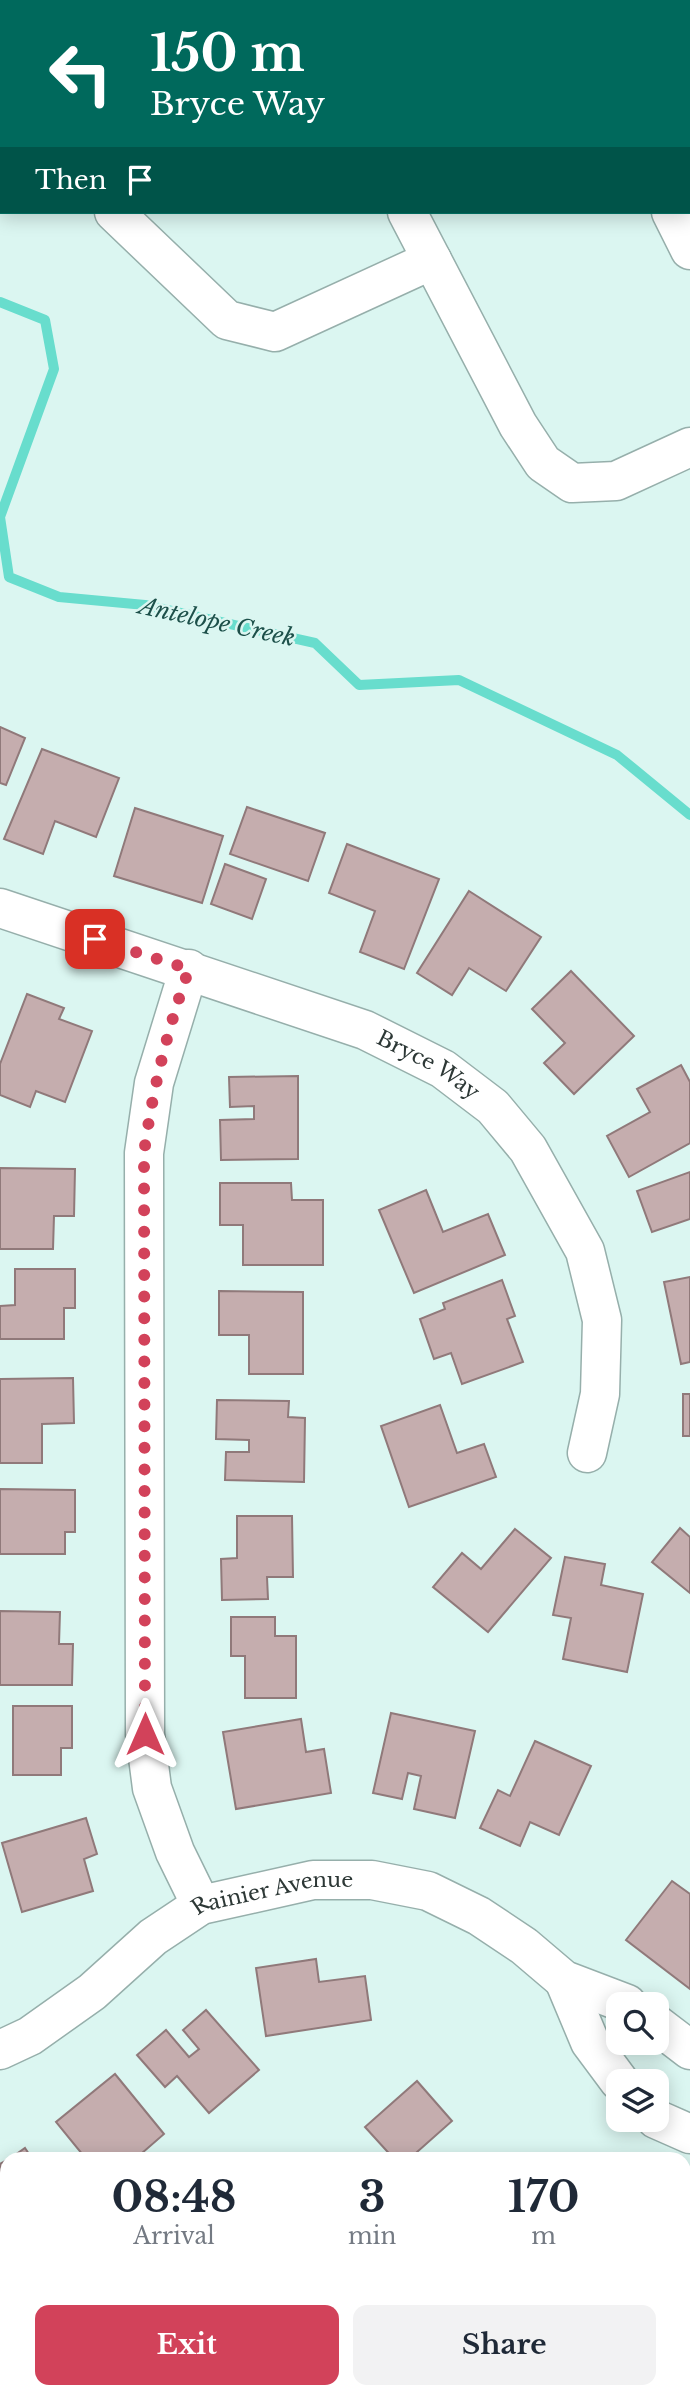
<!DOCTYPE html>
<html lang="en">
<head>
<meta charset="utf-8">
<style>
  :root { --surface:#fff; --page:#f2f2f3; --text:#1f2937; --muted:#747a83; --accent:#d2425a }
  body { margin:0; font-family:"Libre Baskerville",serif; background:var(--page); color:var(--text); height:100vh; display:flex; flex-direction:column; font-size:26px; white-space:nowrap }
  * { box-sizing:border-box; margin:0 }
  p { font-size:23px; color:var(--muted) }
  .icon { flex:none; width:38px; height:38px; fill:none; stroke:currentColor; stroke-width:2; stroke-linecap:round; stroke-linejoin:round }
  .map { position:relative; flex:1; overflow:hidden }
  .drawer { position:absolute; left:0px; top:2152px; width:691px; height:247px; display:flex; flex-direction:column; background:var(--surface); border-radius:21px 21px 0 0; box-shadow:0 4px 18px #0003 }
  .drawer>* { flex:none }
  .banner { position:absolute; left:0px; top:0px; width:691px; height:214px; box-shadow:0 4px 18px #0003; background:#00695c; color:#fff; overflow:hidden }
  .buttons { position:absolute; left:606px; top:1992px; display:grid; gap:14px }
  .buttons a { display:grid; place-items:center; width:63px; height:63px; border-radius:14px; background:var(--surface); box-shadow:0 4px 18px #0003; font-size:35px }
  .pin { position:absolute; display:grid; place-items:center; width:60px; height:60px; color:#fff; margin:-30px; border-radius:14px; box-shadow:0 4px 10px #0006 }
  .me { position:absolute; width:77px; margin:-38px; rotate:0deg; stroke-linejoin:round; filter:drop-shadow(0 0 5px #0008) }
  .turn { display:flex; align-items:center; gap:24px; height:147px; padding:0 35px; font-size:32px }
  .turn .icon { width:91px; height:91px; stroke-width:2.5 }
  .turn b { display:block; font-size:49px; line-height:60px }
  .then { display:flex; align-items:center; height:66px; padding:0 35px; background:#0003; gap:14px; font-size:26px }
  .eta { display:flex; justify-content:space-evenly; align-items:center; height:119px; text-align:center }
  .eta b { font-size:42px; font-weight:700; line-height:49px }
  .button { display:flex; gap:14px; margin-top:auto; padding:14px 35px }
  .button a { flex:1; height:80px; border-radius:14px; background:var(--accent); color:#fff; font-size:28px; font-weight:700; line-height:80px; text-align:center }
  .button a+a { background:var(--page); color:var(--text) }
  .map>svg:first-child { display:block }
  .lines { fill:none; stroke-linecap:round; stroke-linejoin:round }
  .stream { stroke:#68ddcd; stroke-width:10 }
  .building { fill:#c5adae; stroke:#90797a; stroke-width:2 }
  .minor-casing { stroke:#96afab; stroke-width:41 }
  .minor { stroke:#fff; stroke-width:38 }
  .route { stroke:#d2425a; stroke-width:12; stroke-dasharray:0 21.6 }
  .labels { text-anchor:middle; stroke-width:5; stroke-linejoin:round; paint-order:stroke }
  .street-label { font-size:21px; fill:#2d3836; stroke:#dbf6f1 }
  .water-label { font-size:23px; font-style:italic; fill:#1d504a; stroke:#dbf6f1 }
</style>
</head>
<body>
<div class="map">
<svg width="690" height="2399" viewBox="0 0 690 2399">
  <rect width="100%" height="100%" fill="#dbf6f1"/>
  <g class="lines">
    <path class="stream" d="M 0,302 L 45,320 L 54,369 L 0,517 L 9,577 L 59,597 L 145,605 L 315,643 L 359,685 L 459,680 L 617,755 L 690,815"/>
  </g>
  <g class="building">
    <path d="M 0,727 L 25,738 L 6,785 L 0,783 Z"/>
    <path d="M 42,749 L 119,778 L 96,837 L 55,821 L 43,854 L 4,839 Z"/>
    <path d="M 247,807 L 325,833 L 308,881 L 230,854 Z"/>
    <path d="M 135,808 L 223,836 L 202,903 L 114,876 Z"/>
    <path d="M 347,844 L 439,879 L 404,969 L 360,952 L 375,911 L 329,893 Z"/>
    <path d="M 225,864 L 266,879 L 252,919 L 211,904 Z"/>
    <path d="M 469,891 L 541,937 L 506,991 L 469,968 L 452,995 L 417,973 Z"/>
    <path d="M 571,971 L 634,1036 L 574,1094 L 544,1063 L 565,1043 L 532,1009 Z"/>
    <path d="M 27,994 L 64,1008 L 59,1019 L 92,1031 L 65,1102 L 36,1091 L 30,1107 L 0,1095 L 0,1064 Z"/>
    <path d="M 681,1065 L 690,1082 L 690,1143 L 629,1177 L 607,1136 L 650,1112 L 637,1089 Z"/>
    <path d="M 298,1076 L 298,1159 L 221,1160 L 220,1120 L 254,1119 L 254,1106 L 230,1107 L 229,1077 Z"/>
    <path d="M 0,1168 L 75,1169 L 74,1216 L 54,1216 L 53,1249 L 0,1249 Z"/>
    <path d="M 690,1172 L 690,1219 L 652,1232 L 637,1191 Z"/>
    <path d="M 220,1183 L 291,1183 L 292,1200 L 323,1200 L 323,1265 L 243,1265 L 243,1225 L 220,1225 Z"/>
    <path d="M 426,1190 L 443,1232 L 488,1214 L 505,1255 L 414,1293 L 379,1210 Z"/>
    <path d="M 15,1269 L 75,1269 L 75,1308 L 64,1308 L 64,1339 L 0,1339 L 0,1306 L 15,1305 Z"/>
    <path d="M 690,1277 L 690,1362 L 681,1364 L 664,1282 Z"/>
    <path d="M 502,1280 L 515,1316 L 507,1319 L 523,1362 L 462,1384 L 451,1353 L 434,1359 L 420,1319 L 445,1309 L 443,1303 Z"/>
    <path d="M 219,1291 L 303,1292 L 303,1374 L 249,1374 L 249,1335 L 219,1335 Z"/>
    <path d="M 73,1378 L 74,1423 L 42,1424 L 42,1463 L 0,1463 L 0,1379 Z"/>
    <rect x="683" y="1394" width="7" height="42"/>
    <path d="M 217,1400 L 289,1401 L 288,1417 L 305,1418 L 304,1482 L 225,1480 L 226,1452 L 249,1452 L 249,1440 L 216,1439 Z"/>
    <path d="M 440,1405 L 457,1453 L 484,1444 L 496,1477 L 409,1507 L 381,1426 Z"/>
    <path d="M 0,1489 L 75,1490 L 75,1532 L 65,1532 L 65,1554 L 0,1554 Z"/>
    <path d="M 237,1516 L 292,1516 L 293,1577 L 267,1577 L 268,1599 L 222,1600 L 221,1559 L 237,1558 Z"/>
    <path d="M 680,1528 L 690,1537 L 690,1593 L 652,1562 Z"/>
    <path d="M 515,1529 L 551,1558 L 488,1632 L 433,1587 L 462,1553 L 481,1569 Z"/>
    <path d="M 565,1557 L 605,1564 L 601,1585 L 643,1594 L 627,1672 L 563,1659 L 571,1618 L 553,1615 Z"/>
    <path d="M 0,1611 L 60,1612 L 59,1644 L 73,1644 L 72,1685 L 0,1685 Z"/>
    <path d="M 231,1617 L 275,1617 L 275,1636 L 296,1636 L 296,1698 L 245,1698 L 245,1656 L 231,1656 Z"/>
    <path d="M 13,1706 L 72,1706 L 72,1748 L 61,1748 L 61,1775 L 13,1775 Z"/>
    <path d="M 391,1713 L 475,1731 L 455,1818 L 414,1809 L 421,1776 L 408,1773 L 402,1799 L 373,1793 Z"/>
    <path d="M 301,1719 L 306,1752 L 324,1749 L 331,1793 L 236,1809 L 223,1732 Z"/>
    <path d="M 535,1741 L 591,1766 L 559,1835 L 530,1822 L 520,1846 L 480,1828 L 498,1790 L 510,1796 Z"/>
    <path d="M 86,1818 L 97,1854 L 84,1859 L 93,1891 L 22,1912 L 2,1843 Z"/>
    <path d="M 672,1881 L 690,1894 L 690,1989 L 626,1940 Z"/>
    <path d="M 316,1959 L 319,1982 L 365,1976 L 371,2020 L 266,2036 L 256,1968 Z"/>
    <path d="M 206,2010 L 259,2070 L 209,2113 L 177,2076 L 165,2087 L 137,2055 L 166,2030 L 189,2057 L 199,2049 L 183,2030 Z"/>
    <path d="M 115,2074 L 164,2134 L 134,2160 L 87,2160 L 56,2122 Z"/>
    <path d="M 417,2081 L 452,2121 L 408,2160 L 395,2160 L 365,2127 Z"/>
    <path d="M 25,2148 L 33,2160 L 8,2160 Z"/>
    <path d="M 7,2160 L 7,2256 L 1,2260 L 0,2164 Z"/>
    <path d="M 220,2392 L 249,2392 L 241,2399 L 226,2399 Z"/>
    <path d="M 309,2392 L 437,2392 L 429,2399 L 315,2399 Z"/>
  </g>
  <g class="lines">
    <g class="minor-casing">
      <g id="minor">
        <path d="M 564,0 L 565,2"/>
        <path d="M 114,212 L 227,320 L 275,332 L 432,260"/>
        <path d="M 407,212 L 518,425 L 543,463 L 572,483 L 616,481 L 690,447"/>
        <path d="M 671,212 L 690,250"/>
        <path id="s1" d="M 0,908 L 365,1030 L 443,1069 L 493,1107 L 528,1149 L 585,1251 L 602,1320 L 600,1394 L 587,1453"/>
        <path d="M 189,969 L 154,1083 L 144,1153 L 145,1734 L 152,1788 L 175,1852 L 201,1905"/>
        <path d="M 564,1980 L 590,2042 L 619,2081"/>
        <path d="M 656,2024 L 690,2050"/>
        <path id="s2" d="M 0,2050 L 30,2036 L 92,1992 L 153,1937 L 201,1905 L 313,1880 L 372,1880 L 428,1891 L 479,1916 L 524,1946 L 564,1980 L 627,2004"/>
        <path d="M 656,2119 L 690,2134"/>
      </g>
    </g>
    <use href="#minor" class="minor"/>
  </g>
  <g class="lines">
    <path class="route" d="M 95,939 L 189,969 C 167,1031 153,1088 144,1153 L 145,1734"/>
  </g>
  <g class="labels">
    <g class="street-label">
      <text dy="7" stroke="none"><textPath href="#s1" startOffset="457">Bryce Way</textPath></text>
      <text dy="7" stroke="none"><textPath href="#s2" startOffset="322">Rainier Avenue</textPath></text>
    </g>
    <g class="water-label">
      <text transform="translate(217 622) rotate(12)" y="8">Antelope Creek</text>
    </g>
  </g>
</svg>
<div class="buttons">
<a><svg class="icon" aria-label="search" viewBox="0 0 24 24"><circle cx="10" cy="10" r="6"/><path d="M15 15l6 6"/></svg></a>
<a><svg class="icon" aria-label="layers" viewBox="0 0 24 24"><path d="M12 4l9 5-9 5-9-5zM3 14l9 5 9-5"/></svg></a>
</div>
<div class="pin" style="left:95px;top:939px;background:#d93025"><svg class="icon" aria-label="arrive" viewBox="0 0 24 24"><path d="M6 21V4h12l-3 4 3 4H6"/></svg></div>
<svg class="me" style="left:145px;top:1734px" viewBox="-20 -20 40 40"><path d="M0-17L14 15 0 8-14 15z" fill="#d2425a" stroke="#fff" stroke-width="4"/></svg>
<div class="banner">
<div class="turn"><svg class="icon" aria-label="left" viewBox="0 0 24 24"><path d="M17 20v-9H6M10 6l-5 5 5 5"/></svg><div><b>150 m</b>Bryce Way</div></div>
<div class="then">Then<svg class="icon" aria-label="arrive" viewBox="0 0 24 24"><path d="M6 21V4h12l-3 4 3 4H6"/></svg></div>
</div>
<section class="drawer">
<div class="eta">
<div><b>08:48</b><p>Arrival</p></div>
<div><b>3</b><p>min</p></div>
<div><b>170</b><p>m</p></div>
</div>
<div class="button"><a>Exit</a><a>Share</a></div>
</section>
</div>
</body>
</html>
